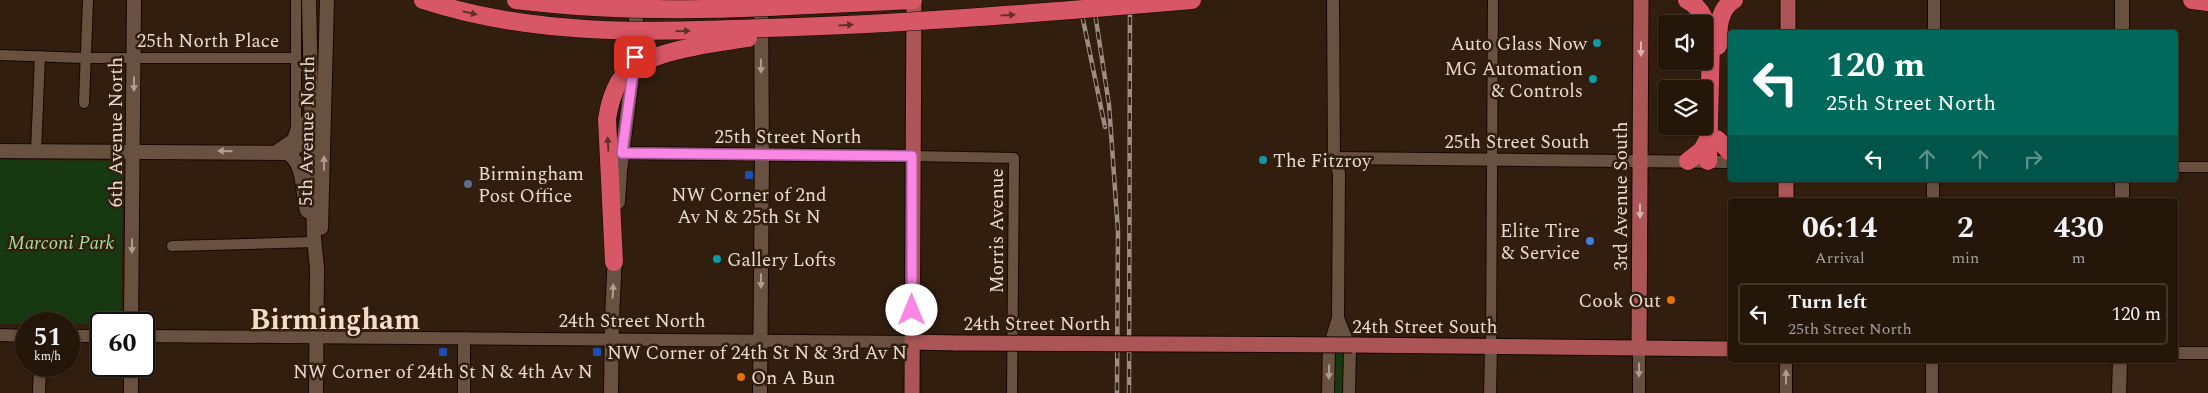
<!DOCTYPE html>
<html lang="en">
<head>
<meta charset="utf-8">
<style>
  :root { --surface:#25160a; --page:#312318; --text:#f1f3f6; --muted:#a39f9c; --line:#42352b }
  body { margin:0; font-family:Spectral,serif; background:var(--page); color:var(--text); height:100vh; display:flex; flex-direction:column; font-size:19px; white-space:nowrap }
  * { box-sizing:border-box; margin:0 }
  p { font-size:16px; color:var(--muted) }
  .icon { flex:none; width:28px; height:28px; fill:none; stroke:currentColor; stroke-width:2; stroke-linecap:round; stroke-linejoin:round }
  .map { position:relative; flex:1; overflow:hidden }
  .sheet { position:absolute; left:1728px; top:198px; width:450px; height:165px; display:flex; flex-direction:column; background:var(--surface); border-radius:5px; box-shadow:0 1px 4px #0004,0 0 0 1px var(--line) }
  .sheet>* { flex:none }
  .hud { position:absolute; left:1728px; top:30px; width:450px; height:152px; border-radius:5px; box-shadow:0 1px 4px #0004,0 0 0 1px var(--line); background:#00695c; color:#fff; overflow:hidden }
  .controls { position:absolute; left:1658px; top:15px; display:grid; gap:10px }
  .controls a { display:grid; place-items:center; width:55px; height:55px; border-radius:5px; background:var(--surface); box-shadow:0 1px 4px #0004,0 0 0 1px var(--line); font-size:25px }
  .speed { position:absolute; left:15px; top:312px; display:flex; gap:10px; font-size:25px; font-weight:700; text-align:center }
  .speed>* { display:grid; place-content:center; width:65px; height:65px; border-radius:50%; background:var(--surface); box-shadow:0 1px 4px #0004,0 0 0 1px var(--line); line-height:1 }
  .speed small { font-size:12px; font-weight:400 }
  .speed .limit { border:2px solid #111; border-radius:8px; background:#fff; color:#111 }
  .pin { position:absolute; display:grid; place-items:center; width:42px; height:42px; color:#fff; margin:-21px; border-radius:10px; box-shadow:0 2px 8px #0006 }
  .me { position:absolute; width:55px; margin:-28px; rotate:0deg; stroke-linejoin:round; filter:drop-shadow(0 0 4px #0008) }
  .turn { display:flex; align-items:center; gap:18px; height:105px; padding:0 15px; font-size:22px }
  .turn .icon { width:65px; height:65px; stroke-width:2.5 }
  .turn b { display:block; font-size:35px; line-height:42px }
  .lanes { display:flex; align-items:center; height:48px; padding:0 15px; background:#0003; justify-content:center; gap:25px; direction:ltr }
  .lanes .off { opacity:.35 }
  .eta { display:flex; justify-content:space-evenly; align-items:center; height:85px; text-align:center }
  .eta b { font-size:30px; font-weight:700; line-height:35px }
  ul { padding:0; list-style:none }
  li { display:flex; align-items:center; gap:15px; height:62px; margin:0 10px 8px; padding:0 5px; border:2px solid var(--line); border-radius:5px }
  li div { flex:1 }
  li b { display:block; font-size:19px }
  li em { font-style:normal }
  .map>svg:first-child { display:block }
  .green { fill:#163911 }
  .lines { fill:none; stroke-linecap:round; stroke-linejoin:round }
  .minor-casing { stroke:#180700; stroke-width:12 }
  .tertiary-casing { stroke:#180700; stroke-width:14 }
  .secondary-casing { stroke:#180700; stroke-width:16 }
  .primary-casing { stroke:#180700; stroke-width:17 }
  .motorway-casing { stroke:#180700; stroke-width:19 }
  .minor { stroke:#685141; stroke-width:10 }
  .tertiary { stroke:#685141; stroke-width:12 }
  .secondary { stroke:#685141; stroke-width:14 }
  .primary { stroke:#ab5557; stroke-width:15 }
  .motorway { stroke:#d85766; stroke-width:18 }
  .rail-casing { stroke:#9d8d81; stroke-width:4.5 }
  .rail { stroke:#311e0e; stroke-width:2.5; stroke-dasharray:8; stroke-linecap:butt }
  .primary-bridge-casing { stroke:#180700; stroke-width:17; stroke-linecap:butt }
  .motorway-bridge-casing { stroke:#180700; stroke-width:19; stroke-linecap:butt }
  .primary-bridge { stroke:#ab5557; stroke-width:15 }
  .motorway-bridge { stroke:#d85766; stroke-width:18 }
  .oneway { fill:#632f28 }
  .oneway2 { fill:#d6b3ac }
  .oneway3 { fill:#ae9d90 }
  .route-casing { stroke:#a35895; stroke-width:12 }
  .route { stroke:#fb87e5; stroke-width:9 }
  .culture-dot { fill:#0f9aa8; stroke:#311e0e; stroke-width:2 }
  .transit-dot { fill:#1a4fb4; stroke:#311e0e; stroke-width:2 }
  .service-dot { fill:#5c6f8a; stroke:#311e0e; stroke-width:2 }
  .shop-dot { fill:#3f7fe0; stroke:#311e0e; stroke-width:2 }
  .food-dot { fill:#e8710a; stroke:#311e0e; stroke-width:2 }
  .labels { text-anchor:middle; stroke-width:5; stroke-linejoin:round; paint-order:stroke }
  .street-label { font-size:19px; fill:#e8dbd1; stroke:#311e0e }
  .poi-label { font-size:19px; fill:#e8dbd1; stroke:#311e0e; text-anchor:start }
  .park-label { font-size:19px; font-style:italic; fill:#a4de9b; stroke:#311e0e }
  .town-label { font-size:29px; font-weight:bold; fill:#f6dbc7; stroke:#311e0e }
</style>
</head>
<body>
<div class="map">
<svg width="2208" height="393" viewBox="0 0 2208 393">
  <rect width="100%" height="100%" fill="#311e0e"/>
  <g class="green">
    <path d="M 0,160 L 123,161 L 121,324 L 0,324 Z"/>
    <path d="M 1338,331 L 1345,348 L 1344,393 L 1333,393 L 1333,348 Z"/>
  </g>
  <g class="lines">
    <g class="minor-casing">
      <g id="minor">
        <path d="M 0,55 L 85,58 L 296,58"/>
        <path d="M 84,103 L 88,0"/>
        <path d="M 36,151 L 40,56"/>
        <path d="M 273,152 L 292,139 L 296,128 L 296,0"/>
        <path d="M 913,156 L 1014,158 L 1012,393"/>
        <path d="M 2175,167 L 2208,167"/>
        <path d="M 172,246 L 314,242"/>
        <path d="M 1491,347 L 1493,0"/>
      </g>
    </g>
    <g class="tertiary-casing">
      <g id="tertiary">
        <path d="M 1934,32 L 1934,0"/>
        <path d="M 622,153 L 913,156"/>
        <path d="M 1334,158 L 1730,162"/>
        <path d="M 1933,200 L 1933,180"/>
        <path d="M 1338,318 L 1350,348 L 1349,393"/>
        <path d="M 0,335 L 26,336"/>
        <path d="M 69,336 L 101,336"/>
        <path d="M 144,336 L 912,342"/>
        <path d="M 2175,353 L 2208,353"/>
        <path d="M 39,393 L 40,366"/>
        <path d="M 464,393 L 464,338"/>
        <path d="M 1328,393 L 1329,347 L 1338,318 L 1339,173 L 1334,158 L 1333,0"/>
        <path d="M 1490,393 L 1491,347"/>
        <path d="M 1639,393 L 1639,348"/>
        <path d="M 1786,393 L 1786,360"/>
        <path d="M 1932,393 L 1932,360"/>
      </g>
    </g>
    <g class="secondary-casing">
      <g id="secondary">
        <path d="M 309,0 L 314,238 L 317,268 L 316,393"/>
        <path d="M 2122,0 L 2122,32"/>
        <path d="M 0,151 L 287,153 C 305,163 302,193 307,211"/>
        <path d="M 287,153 C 301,146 305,139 305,123"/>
        <path d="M 2122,200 L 2122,180"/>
        <path d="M 618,202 L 620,171 L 636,46 L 636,0"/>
        <path d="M 321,228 L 327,0"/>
        <path d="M 131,324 L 134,0"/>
        <path d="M 131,393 L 131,366"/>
        <path d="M 611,393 L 612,318 L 615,254"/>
        <path d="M 760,393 L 762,155 L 761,0"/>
        <path d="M 2119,393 L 2120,360"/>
      </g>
    </g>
    <g class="primary-casing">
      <g id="primary">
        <path d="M 1788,32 L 1788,0"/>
        <path d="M 1786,200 L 1786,180"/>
        <path d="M 912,342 L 957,343"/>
        <path d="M 1352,345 L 1730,349"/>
        <path d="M 1639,348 L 1641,0"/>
        <path d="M 912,393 L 914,0"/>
      </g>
    </g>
    <g class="motorway-casing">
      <g id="motorway">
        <path d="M 1687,0 C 1704,9 1708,26 1711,43 L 1708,161"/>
        <path d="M 2192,0 L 2208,2"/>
        <path d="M 788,6 L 913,0"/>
        <path d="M 1718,46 C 1718,30 1718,9 1734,0"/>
        <path d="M 607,119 L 614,262"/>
        <path d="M 1717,139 L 1730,152"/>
        <path d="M 1688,161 L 1702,150 L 1708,139"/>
      </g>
    </g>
    <use href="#minor" class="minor"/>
    <use href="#tertiary" class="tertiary"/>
    <use href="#secondary" class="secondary"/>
    <use href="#primary" class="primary"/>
    <use href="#motorway" class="motorway"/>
    <g class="rail-casing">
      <g id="rail">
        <path d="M 1079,0 L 1105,127"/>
        <path d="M 1093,0 L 1109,105 L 1118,231 L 1117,393"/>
        <path d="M 1129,393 L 1130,0"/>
      </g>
    </g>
    <use href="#rail" class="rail"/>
    <g class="primary-bridge-casing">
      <path id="primary-bridge" d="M 957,343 L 1352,345"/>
    </g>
    <g class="motorway-bridge-casing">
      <g id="motorway-bridge">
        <path d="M 423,0 C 536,37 649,32 766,28 C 908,24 1050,12 1192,0"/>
        <path d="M 516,0 C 605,11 698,11 788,6"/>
        <path d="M 607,119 C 609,106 612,94 619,82 C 639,50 713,44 748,38"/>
      </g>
    </g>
    <use href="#primary-bridge" class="primary-bridge"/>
    <use href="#motorway-bridge" class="motorway-bridge"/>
  </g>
  <defs><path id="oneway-solid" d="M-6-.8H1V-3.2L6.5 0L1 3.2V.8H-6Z" transform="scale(1.25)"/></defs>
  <g class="oneway">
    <use href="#oneway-solid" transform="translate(470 13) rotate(13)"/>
    <use href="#oneway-solid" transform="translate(1008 15) rotate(-4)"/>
    <use href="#oneway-solid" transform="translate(846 25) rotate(-3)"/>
    <use href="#oneway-solid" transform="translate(683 31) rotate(-2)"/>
    <use href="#oneway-solid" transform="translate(608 144) rotate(-93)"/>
  </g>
  <g class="oneway2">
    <use href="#oneway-solid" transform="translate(1641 49) rotate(90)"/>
    <use href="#oneway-solid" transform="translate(1640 211) rotate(90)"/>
  </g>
  <g class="oneway3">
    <use href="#oneway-solid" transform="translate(761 66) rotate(89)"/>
    <use href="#oneway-solid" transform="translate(134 84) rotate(90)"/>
    <use href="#oneway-solid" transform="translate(225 151) rotate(-179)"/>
    <use href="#oneway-solid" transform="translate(324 163) rotate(-89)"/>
    <use href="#oneway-solid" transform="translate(132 246) rotate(91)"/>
    <use href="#oneway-solid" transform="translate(761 281) rotate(90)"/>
    <use href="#oneway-solid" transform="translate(613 291) rotate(-87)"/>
    <use href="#oneway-solid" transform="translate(1639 370) rotate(91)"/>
    <use href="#oneway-solid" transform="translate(1329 372) rotate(91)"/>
    <use href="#oneway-solid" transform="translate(1786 377) rotate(-90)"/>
  </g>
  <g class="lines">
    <g class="route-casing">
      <path id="route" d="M 635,57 L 622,153 L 912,156 L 912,310"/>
    </g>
    <use href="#route" class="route"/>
  </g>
  <g class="culture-dot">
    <circle cx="1597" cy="43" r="5"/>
    <circle cx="1593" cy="79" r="5"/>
    <circle cx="1263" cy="160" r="5"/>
    <circle cx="717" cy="259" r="5"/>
  </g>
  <g class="transit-dot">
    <rect x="744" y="170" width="10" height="10" rx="2.5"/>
    <rect x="438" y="347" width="10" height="10" rx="2.5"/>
    <rect x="592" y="347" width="10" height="10" rx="2.5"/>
  </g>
  <circle class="service-dot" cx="468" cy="184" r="5"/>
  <circle class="shop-dot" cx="1590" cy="241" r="5"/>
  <g class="food-dot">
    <circle cx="1671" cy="300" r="5"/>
    <circle cx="741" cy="377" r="5"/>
  </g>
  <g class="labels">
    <g class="street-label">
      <text x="208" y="47">25th North Place</text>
      <text transform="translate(306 131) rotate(-89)" y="7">5th Avenue North</text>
      <text transform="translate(115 132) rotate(-90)" y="7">6th Avenue North</text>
      <text x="788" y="143">25th Street North</text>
      <text x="1517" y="148">25th Street South</text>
      <text transform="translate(1620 196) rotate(-90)" y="7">3rd Avenue South</text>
      <text transform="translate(996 231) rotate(-90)" y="7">Morris Avenue</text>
      <text x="632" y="327">24th Street North</text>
      <text x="1037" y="330">24th Street North</text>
      <text x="1425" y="333">24th Street South</text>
    </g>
    <g class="poi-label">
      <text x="1587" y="50" text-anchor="end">Auto Glass Now</text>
      <text x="1583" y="75" text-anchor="end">MG Automation<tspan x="1583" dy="22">&amp; Controls</tspan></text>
      <text x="1273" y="167">The Fitzroy</text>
      <text x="478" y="180">Birmingham<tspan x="478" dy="22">Post Office</tspan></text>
      <text x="749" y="201" text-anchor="middle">NW Corner of 2nd<tspan x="749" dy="22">Av N &amp; 25th St N</tspan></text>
      <text x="1580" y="237" text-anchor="end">Elite Tire<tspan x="1580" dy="22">&amp; Service</tspan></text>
      <text x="727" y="266">Gallery Lofts</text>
      <text x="1661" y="307" text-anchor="end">Cook Out</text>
      <text x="607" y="359">NW Corner of 24th St N &amp; 3rd Av N</text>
      <text x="443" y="378" text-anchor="middle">NW Corner of 24th St N &amp; 4th Av N</text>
      <text x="751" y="384">On A Bun</text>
    </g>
    <g class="park-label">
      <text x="61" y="249">Marconi Park</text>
    </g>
    <g class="town-label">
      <text x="335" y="329">Birmingham</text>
    </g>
  </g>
</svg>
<div class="controls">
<a><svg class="icon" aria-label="sound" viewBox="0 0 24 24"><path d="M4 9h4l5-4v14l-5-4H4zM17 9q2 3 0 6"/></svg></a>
<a><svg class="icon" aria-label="layers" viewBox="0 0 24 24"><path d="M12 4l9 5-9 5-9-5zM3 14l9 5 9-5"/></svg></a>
</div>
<div class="speed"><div>51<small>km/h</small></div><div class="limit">60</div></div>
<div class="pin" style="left:635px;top:57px;background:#d93025"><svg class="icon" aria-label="arrive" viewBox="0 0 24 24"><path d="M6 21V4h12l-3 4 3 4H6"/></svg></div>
<svg class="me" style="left:912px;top:310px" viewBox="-20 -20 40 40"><circle r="19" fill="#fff"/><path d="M0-13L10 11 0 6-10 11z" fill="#fb87e5"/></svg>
<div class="hud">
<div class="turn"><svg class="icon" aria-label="left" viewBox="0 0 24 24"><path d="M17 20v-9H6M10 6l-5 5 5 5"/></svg><div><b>120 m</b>25th Street North</div></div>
<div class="lanes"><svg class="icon" aria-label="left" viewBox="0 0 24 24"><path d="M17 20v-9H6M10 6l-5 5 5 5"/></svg><svg class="icon off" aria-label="ahead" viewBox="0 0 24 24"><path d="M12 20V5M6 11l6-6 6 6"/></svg><svg class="icon off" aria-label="ahead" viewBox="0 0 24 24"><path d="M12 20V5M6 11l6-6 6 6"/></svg><svg class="icon off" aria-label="right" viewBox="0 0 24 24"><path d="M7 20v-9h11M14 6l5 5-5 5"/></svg></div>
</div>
<section class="sheet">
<div class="eta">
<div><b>06:14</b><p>Arrival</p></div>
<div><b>2</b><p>min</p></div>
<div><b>430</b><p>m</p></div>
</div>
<ul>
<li><svg class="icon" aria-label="left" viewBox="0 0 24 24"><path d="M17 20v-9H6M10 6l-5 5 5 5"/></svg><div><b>Turn left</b><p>25th Street North</p></div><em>120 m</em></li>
</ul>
</section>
</div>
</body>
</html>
